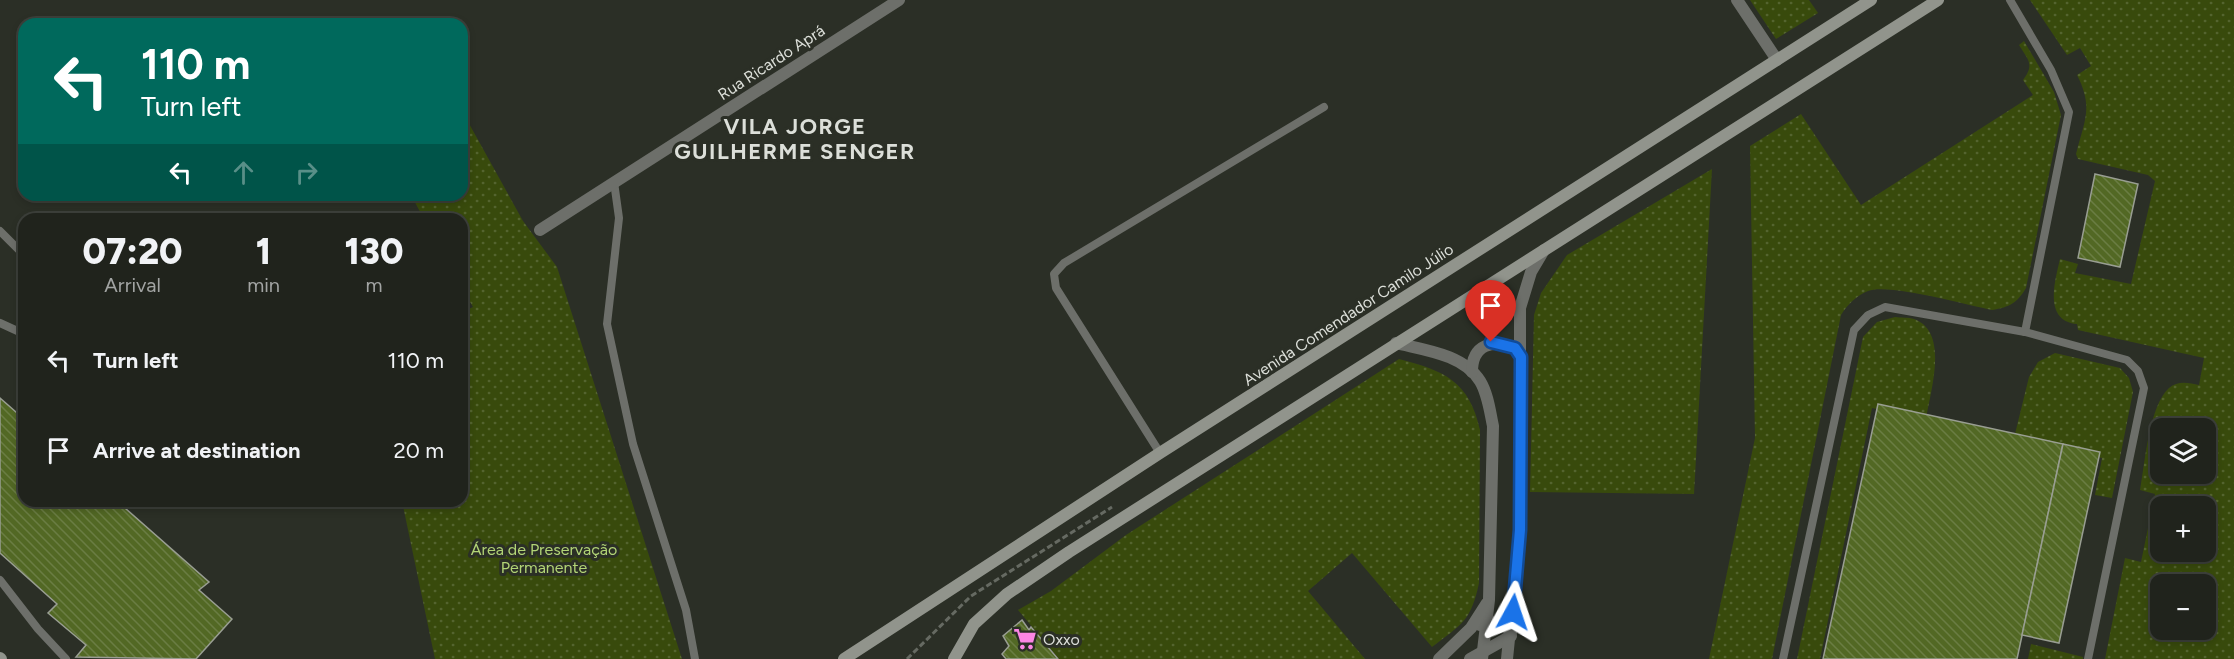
<!DOCTYPE html>
<html lang="en">
<head>
<meta charset="utf-8">
<style>
  :root { --surface:#20231c; --page:#282b25; --text:#f1f3f6; --muted:#a2a4a3; --line:#3d403b }
  body { margin:0; font-family:Figtree,sans-serif; background:var(--page); color:var(--text); height:100vh; display:flex; flex-direction:column; font-size:22px; white-space:nowrap }
  * { box-sizing:border-box; margin:0 }
  p { font-size:20px; color:var(--muted) }
  .icon { flex:none; width:33px; height:33px; fill:none; stroke:currentColor; stroke-width:2; stroke-linecap:round; stroke-linejoin:round }
  .map { position:relative; flex:1; overflow:hidden }
  .sheet { position:absolute; left:18px; top:213px; width:450px; height:294px; display:flex; flex-direction:column; background:var(--surface); border-radius:18px; box-shadow:0 3px 9px #0003,0 0 0 2px var(--line) }
  .sheet>* { flex:none }
  .top-card { position:absolute; left:18px; top:18px; width:450px; height:183px; border-radius:18px; box-shadow:0 3px 9px #0003,0 0 0 2px var(--line); background:#00695c; color:#fff; overflow:hidden }
  .controls { position:absolute; left:2150px; top:418px; display:grid; gap:12px }
  .controls a { display:grid; place-items:center; width:66px; height:66px; border-radius:12px; background:var(--surface); box-shadow:0 3px 9px #0003,0 0 0 2px var(--line); font-size:30px }
  .pin { position:absolute; display:grid; place-items:center; width:51px; height:51px; color:#fff; margin:-62px -26px; border-radius:50% 50% 50% 0; rotate:-45deg; box-shadow:0 0 6px #0007 }
  .pin .icon { rotate:45deg }
  .me { position:absolute; width:66px; margin:-33px; rotate:5deg; stroke-linejoin:round; filter:drop-shadow(0 0 4px #0008) }
  .turn { display:flex; align-items:center; gap:21px; height:126px; padding:0 24px; font-size:27px }
  .turn .icon { width:78px; height:78px; stroke-width:2.5 }
  .turn b { display:block; font-size:42px; line-height:51px }
  .lanes { display:flex; align-items:center; height:57px; padding:0 24px; background:#0003; justify-content:center; gap:30px; direction:ltr }
  .lanes .off { opacity:.35 }
  .eta { display:flex; justify-content:space-evenly; align-items:center; height:102px; text-align:center }
  .eta b { font-size:36px; font-weight:800; line-height:42px }
  ul { padding:0; list-style:none }
  li { display:flex; align-items:center; gap:18px; height:90px; padding:0 24px }
  li div { flex:1 }
  li b { display:block; font-size:22px }
  li em { font-style:normal }
  .map>svg:first-child { display:block }
  .grass { fill:url(#grass-dots); fill-rule:evenodd }
  .building { fill:url(#building-back-hatch); stroke:#999e92; stroke-width:1.5 }
  .lines { fill:none; stroke-linecap:round; stroke-linejoin:round }
  .path { stroke:#666a62; stroke-width:3; stroke-dasharray:6 3; stroke-linecap:butt }
  .service { stroke:#6d6f6a; stroke-width:8 }
  .minor { stroke:#6d6f6a; stroke-width:12 }
  .secondary { stroke:#91948c; stroke-width:12 }
  .route-casing { stroke:#114b97; stroke-width:15 }
  .route { stroke:#1a73e8; stroke-width:10 }
  .labels { text-anchor:middle; stroke-width:6; stroke-linejoin:round; paint-order:stroke }
  .street-label { font-size:16px; fill:#dcdfd9; stroke:#2b2f26 }
  .park-label { font-size:16px; fill:#b2d476; stroke:#2b2f26 }
  .poi-label { font-size:16px; fill:#dcdfd9; stroke:#2b2f26; text-anchor:start }
  .district-label { font-size:22px; font-weight:bold; letter-spacing:1.5px; fill:#dcdfd9; stroke:#2b2f26 }
</style>
</head>
<body>
<div class="map">
<svg width="2234" height="659" viewBox="0 0 2234 659">
  <defs>
    <pattern id="grass-dots" width="8" height="8" patternUnits="userSpaceOnUse" patternTransform="scale(1.5)"><rect width="8" height="8" fill="#384a0c"/><path d="M2 2h.1M6 6h.1" fill="none" stroke="#54642f" stroke-width="1.8" stroke-linecap="round"/></pattern>
    <pattern id="building-back-hatch" width="6" height="6" patternUnits="userSpaceOnUse" patternTransform="scale(1.5)"><rect width="6" height="6" fill="#526824"/><path d="M-1 5l2 2M0 0l6 6M5-1l2 2" fill="none" stroke="#6a7d43"/></pattern>
  </defs>
  <rect width="100%" height="100%" fill="#2b2f26"/>
  <g class="grass">
    <path d="M 1750,0 L 1809,0 L 1818,13 L 1776,39 Z"/>
    <path d="M 2030,0 L 2234,0 L 2234,659 L 2105,659 L 2125,558 L 2141,562 L 2155,494 L 2140,490 C 2145,463 2149,406 2169,388 C 2178,380 2189,383 2199,385 L 2204,358 L 2078,330 L 2077,324 C 2043,321 2055,281 2060,259 L 2078,264 L 2075,273 L 2131,284 L 2155,181 L 2148,175 L 2078,159 L 2076,154 C 2084,121 2094,108 2077,75 L 2091,66 L 2080,48 L 2067,55 ZM 2160,429 L 2205,429 L 2205,474 L 2160,474 ZM 2160,507 L 2205,507 L 2205,552 L 2160,552 ZM 2160,585 L 2205,585 L 2205,630 L 2160,630 Z"/>
    <path d="M 2024,41 L 2054,92 L 2061,115 L 2026,288 C 2017,303 2010,307 1992,310 C 1966,305 1889,283 1868,291 C 1856,296 1848,304 1841,315 L 1772,659 L 1709,659 L 1755,438 L 1750,146 L 1801,114 L 1861,205 L 2033,95 L 2023,80 C 2035,64 2028,60 2019,45 Z"/>
    <path d="M 462,111 L 523,221 L 557,267 L 682,659 L 435,659 L 402,501 L 462,501 L 462,312 L 473,307 L 462,288 L 462,219 L 424,219 L 411,195 L 462,195 Z"/>
    <path d="M 1712,169 L 1694,494 L 1530,492 L 1534,315 L 1541,293 L 1567,255 Z"/>
    <path d="M 1895,317 C 1901,318 1909,317 1914,319 C 1950,332 1930,392 1926,419 L 1872,408 L 1820,659 L 1797,659 L 1863,337 L 1877,322 Z"/>
    <path d="M 2055,353 L 2120,368 L 2129,378 L 2133,392 L 2112,498 L 2095,495 L 2102,458 L 2014,438 L 2029,377 L 2038,362 Z"/>
    <path d="M 1399,359 C 1445,371 1469,381 1480,430 L 1479,583 C 1471,621 1462,624 1432,647 L 1352,553 L 1308,591 L 1365,659 L 1059,659 L 1018,610 L 1051,591 L 1126,535 Z"/>
    <path d="M 2031,644 L 2083,657 L 2083,659 L 2028,659 Z"/>
  </g>
  <g class="building">
    <path d="M 2095,174 L 2138,184 L 2120,267 L 2078,258 Z"/>
    <path d="M 0,398 L 24,419 L 24,501 L 117,501 L 209,582 L 199,590 L 232,619 L 196,659 L 76,657 L 86,645 L 48,613 L 57,604 L 0,553 Z"/>
    <path d="M 1878,404 L 2063,444 L 2017,659 L 1823,659 Z"/>
    <path d="M 2063,444 L 2100,452 L 2059,643 L 2022,635 Z"/>
    <path d="M 1022,620 L 1029,630 L 1031,627 L 1058,659 L 1006,659 L 1002,654 L 1009,646 L 1003,636 Z"/>
  </g>
  <g class="lines">
    <path class="path" d="M 907,659 L 971,596 L 1112,507"/>
    <g class="service">
      <path d="M 2010,0 L 2051,70 L 2069,112 L 2025,332"/>
      <path d="M 614,182 L 619,218 L 607,324 L 633,444 L 686,610 L 695,659"/>
      <path d="M 0,231 L 24,255"/>
      <path d="M 0,323 L 24,334"/>
      <path d="M 1160,453 L 1056,288 L 1054,274 L 1064,263 L 1324,107"/>
      <path d="M 0,580 L 38,629 L 66,659"/>
      <path d="M 1783,659 L 1854,330 L 1868,315 L 1885,307 L 2025,332 L 2127,360 L 2138,371 L 2144,388 L 2088,659"/>
    </g>
    <g class="minor">
      <path d="M 1737,0 L 1777,60"/>
      <path d="M 540,230 L 899,0"/>
      <path d="M 1396,343 C 1424,350 1463,354 1480,381 C 1488,394 1490,412 1493,426 L 1489,600 L 1482,659"/>
      <path d="M 1472,372 C 1472,344 1493,339 1515,348 L 1521,357"/>
      <path d="M 1480,625 L 1503,621 L 1511,632"/>
      <path d="M 1439,659 L 1471,628 L 1487,603"/>
      <path d="M 1470,659 L 1511,636"/>
      <path d="M 1507,659 L 1520,530 L 1520,308 L 1531,272 L 1544,250"/>
    </g>
    <g class="secondary">
      <path d="M 0,658 L 1,659"/>
      <path d="M 844,659 L 1160,453 L 1871,0"/>
      <path d="M 954,659 L 974,624 L 1007,594 L 1069,552 L 1938,0"/>
    </g>
  </g>
  <g class="lines">
    <g class="route-casing">
      <path id="route" d="M 1491,342 L 1515,348 L 1521,357 L 1520,530 L 1513,612"/>
    </g>
    <use href="#route" class="route"/>
  </g>
  <defs>
    <g id="supermarket-bare" transform="scale(1.8)"><path d="M-6-5.5h2.5l.6 2H6L4.5 2H-2.5L-4.4-4H-6ZM-1.5 3.2a1.3 1.3 0 1 0 .1 0ZM3 3.2a1.3 1.3 0 1 0 .1 0Z" fill="#fc86e4" stroke="#2b2f26" stroke-width="2.5" paint-order="stroke"/></g>
  </defs>
  <g fill-rule="evenodd">
    <use href="#supermarket-bare" x="1025" y="639"/>
  </g>
  <g class="labels">
    <g class="street-label">
      <text transform="translate(771 62) rotate(-33)" y="6">Rua Ricardo Aprá</text>
      <text transform="translate(1348 314) rotate(-33)" y="6">Avenida Comendador Camilo Júlio</text>
    </g>
    <g class="park-label">
      <text x="544" y="555">Área de Preservação<tspan x="544" dy="18">Permanente</tspan></text>
    </g>
    <g class="poi-label">
      <text x="1043" y="645">Oxxo</text>
    </g>
    <g class="district-label">
      <text x="795" y="134">VILA JORGE<tspan x="795" dy="25">GUILHERME SENGER</tspan></text>
    </g>
  </g>
</svg>
<div class="controls">
<a><svg class="icon" aria-label="layers" viewBox="0 0 24 24"><path d="M12 4l9 5-9 5-9-5zM3 14l9 5 9-5"/></svg></a>
<a>+</a>
<a>−</a>
</div>
<div class="pin" style="left:1491px;top:342px;background:#d93025"><svg class="icon" aria-label="arrive" viewBox="0 0 24 24"><path d="M6 21V4h12l-3 4 3 4H6"/></svg></div>
<svg class="me" style="left:1513px;top:612px" viewBox="-20 -20 40 40"><path d="M0-17L14 15 0 8-14 15z" fill="#1a73e8" stroke="#fff" stroke-width="4"/></svg>
<div class="top-card">
<div class="turn"><svg class="icon" aria-label="left" viewBox="0 0 24 24"><path d="M17 20v-9H6M10 6l-5 5 5 5"/></svg><div><b>110 m</b>Turn left</div></div>
<div class="lanes"><svg class="icon" aria-label="left" viewBox="0 0 24 24"><path d="M17 20v-9H6M10 6l-5 5 5 5"/></svg><svg class="icon off" aria-label="ahead" viewBox="0 0 24 24"><path d="M12 20V5M6 11l6-6 6 6"/></svg><svg class="icon off" aria-label="right" viewBox="0 0 24 24"><path d="M7 20v-9h11M14 6l5 5-5 5"/></svg></div>
</div>
<section class="sheet">
<div class="eta">
<div><b>07:20</b><p>Arrival</p></div>
<div><b>1</b><p>min</p></div>
<div><b>130</b><p>m</p></div>
</div>
<ul>
<li><svg class="icon" aria-label="left" viewBox="0 0 24 24"><path d="M17 20v-9H6M10 6l-5 5 5 5"/></svg><div><b>Turn left</b></div><em>110 m</em></li>
<li><svg class="icon" aria-label="arrive" viewBox="0 0 24 24"><path d="M6 21V4h12l-3 4 3 4H6"/></svg><div><b>Arrive at destination</b></div><em>20 m</em></li>
</ul>
</section>
</div>
</body>
</html>
